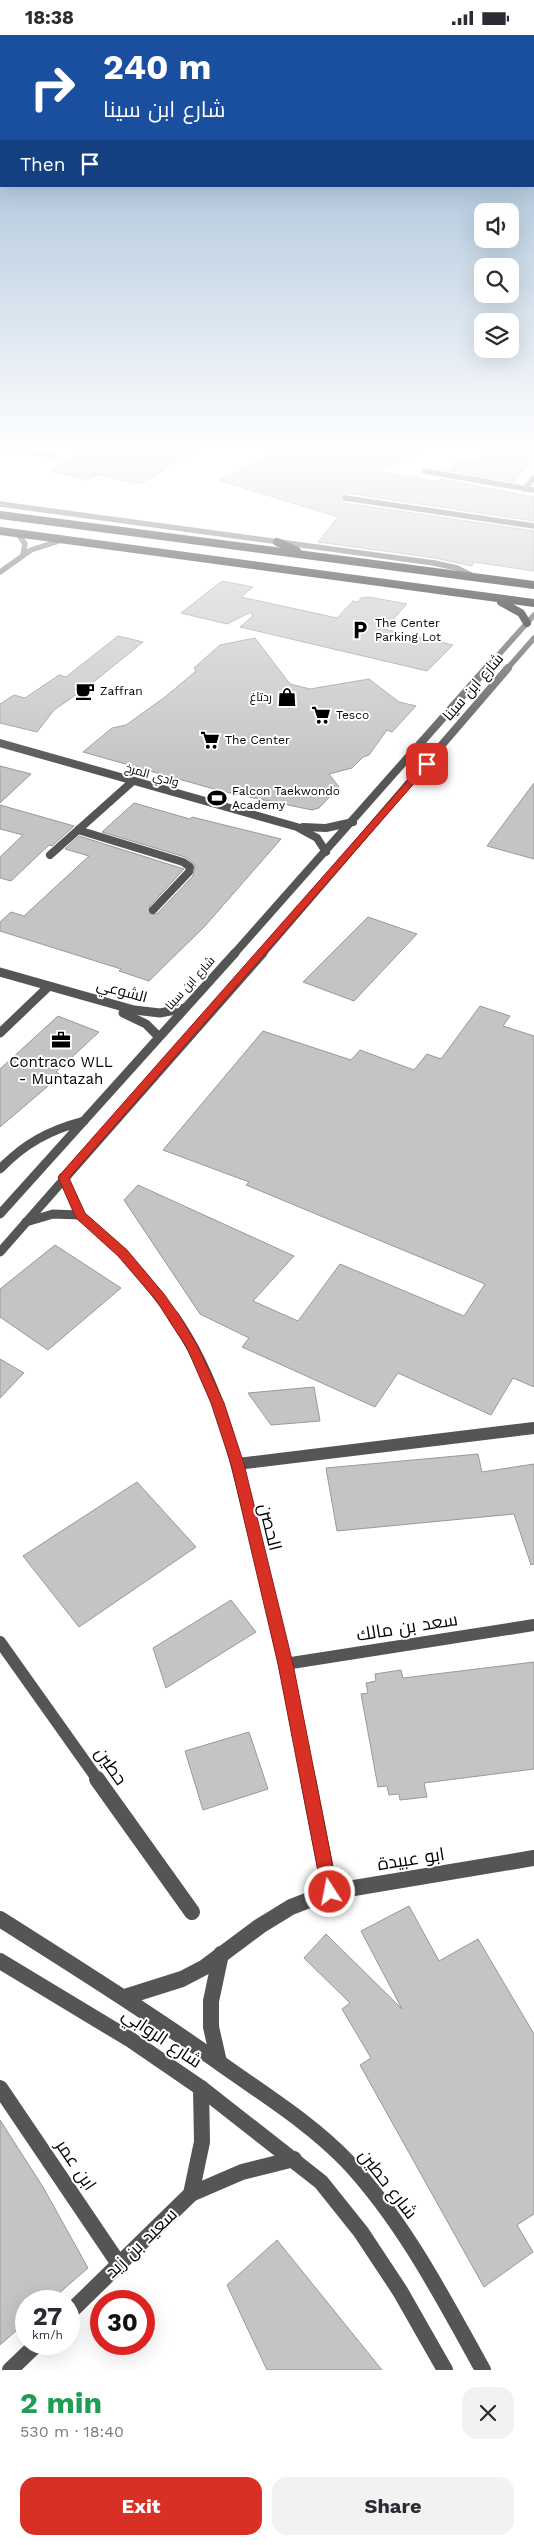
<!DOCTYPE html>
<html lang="en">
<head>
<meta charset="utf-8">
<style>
  :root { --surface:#fff; --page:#f2f2f3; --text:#2b2b33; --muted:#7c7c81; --accent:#d93025 }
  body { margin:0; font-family:"Work Sans",Cairo,sans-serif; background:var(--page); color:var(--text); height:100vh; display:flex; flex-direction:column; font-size:19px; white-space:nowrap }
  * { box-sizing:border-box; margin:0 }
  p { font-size:16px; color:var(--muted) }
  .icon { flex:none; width:28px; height:28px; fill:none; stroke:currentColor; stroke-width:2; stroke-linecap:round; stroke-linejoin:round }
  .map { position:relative; height:2335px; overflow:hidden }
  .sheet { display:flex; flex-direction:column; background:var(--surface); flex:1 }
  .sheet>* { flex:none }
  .banner { position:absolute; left:0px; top:0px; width:535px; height:152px; box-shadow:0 5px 20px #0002; background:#1a4fa0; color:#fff; overflow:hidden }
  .buttons { position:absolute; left:474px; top:168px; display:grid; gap:10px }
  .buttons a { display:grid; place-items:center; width:45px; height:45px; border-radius:10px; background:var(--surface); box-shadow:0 5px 20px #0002; font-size:25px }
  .speed { position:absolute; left:15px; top:2255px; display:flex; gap:10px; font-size:25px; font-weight:700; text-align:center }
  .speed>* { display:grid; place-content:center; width:65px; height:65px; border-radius:50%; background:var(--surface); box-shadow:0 5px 20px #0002; line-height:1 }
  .speed small { font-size:12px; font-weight:400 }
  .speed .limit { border:8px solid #d22; background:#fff; color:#111 }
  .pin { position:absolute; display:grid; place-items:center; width:42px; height:42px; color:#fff; margin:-21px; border-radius:10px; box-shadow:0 2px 8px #0006 }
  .me { position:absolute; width:55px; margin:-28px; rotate:349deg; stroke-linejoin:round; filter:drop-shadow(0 0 4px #0008) }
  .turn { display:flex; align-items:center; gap:18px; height:105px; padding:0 20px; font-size:22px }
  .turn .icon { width:65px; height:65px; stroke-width:2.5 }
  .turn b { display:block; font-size:35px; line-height:42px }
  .then { display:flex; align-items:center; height:48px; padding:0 20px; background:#0003; gap:10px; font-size:19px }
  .round { display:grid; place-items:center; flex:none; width:52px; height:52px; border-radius:15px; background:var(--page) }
  .summary { display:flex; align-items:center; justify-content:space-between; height:85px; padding:0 20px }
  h1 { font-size:30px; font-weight:700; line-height:38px; color:#1e9e55 }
  .button { display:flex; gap:10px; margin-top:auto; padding:10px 20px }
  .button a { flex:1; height:58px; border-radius:15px; background:var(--accent); color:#fff; font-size:20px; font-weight:700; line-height:58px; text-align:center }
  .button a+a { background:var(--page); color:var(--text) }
  .status { display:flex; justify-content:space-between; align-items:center; height:35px; padding:0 25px; background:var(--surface); direction:ltr }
  .status svg { height:14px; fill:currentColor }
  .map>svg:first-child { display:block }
  .building { fill:#c4c4c4; stroke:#999 }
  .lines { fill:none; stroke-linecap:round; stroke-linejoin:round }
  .minor-far4 { stroke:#555; stroke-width:5.5 }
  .minor-far3 { stroke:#555; stroke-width:8 }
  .minor-far2 { stroke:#555; stroke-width:9 }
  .minor-far1 { stroke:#555; stroke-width:12 }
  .minor { stroke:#555; stroke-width:16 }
  .tertiary-far3 { stroke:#555; stroke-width:5.5 }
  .tertiary-far2 { stroke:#555; stroke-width:8 }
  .tertiary-far1 { stroke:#555; stroke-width:9 }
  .tertiary { stroke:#555; stroke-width:16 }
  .primary { stroke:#000; stroke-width:8 }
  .route { fill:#d93025; stroke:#8d1f18 }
  .labels { text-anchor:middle; stroke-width:4; stroke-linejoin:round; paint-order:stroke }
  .far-poi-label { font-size:12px; fill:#000; stroke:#fff; text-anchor:start }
  .far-street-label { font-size:12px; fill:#000; stroke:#fff }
  .street-label { font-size:15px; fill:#000; stroke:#fff }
  .poi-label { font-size:15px; fill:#000; stroke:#fff }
  .near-street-label { font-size:18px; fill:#000; stroke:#fff }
</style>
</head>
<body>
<div class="status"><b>18:38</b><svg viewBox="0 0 49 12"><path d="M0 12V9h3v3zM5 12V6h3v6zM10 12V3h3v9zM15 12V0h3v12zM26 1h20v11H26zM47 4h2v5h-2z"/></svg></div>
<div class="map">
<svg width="534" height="2335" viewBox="0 0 534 2335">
  <rect width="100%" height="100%" fill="#fff"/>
  <g class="building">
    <path d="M 93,411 L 202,411 L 140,449 L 99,440 L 86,445 L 53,436 L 62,431 L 57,430 Z"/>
    <path d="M 295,411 L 427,411 L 379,437 L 437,447 L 440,444 L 534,462 L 534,486 L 346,458 L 340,463 L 344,468 L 534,496 L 534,536 L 474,527 L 472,531 L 435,523 L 318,507 L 338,482 L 218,445 Z"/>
    <path d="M 492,411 L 534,411 L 534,423 L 513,447 L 448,435 L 460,423 L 478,426 Z"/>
    <path d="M 222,546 L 253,552 L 241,562 L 337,583 L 353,566 L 358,567 L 361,563 L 369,562 L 407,569 L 384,594 L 453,610 L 427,636 L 240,592 L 253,581 L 251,577 L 227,589 L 181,578 Z"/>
    <path d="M 118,601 L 143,607 L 86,653 L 54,675 L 37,697 L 0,688 L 0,669 L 14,660 L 25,663 L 59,640 L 66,642 Z"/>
    <path d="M 255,603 L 290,649 L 310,654 L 369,644 L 399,667 L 416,671 L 392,697 L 387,695 L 369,720 L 363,722 L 352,733 L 329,739 L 339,752 L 319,773 L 312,775 L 221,756 L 83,717 L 112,693 L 126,690 L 165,662 L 196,636 L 194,633 L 220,610 Z"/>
    <path d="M 0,731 L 31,739 L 0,768 Z"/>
    <path d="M 534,748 L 534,824 L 487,811 Z"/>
    <path d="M 134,768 L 190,784 L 192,782 L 281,804 L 205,891 L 149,946 L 119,936 L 121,934 L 0,896 L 0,887 L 11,877 L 24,881 L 89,821 L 65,814 L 79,801 L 184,834 L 149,872 L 150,879 L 157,879 L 193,841 L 195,830 L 185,822 L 102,797 Z"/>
    <path d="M 0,770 L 74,791 L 52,811 L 49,810 L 11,846 L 0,843 L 0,822 L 23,800 L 0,794 Z"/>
    <path d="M 368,882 L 417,899 L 354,966 L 303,947 Z"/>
    <path d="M 480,971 L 510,981 L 503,991 L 534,1001 L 534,1352 L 513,1343 L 491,1380 L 398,1338 L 375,1372 L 242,1312 L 249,1303 L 200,1279 L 124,1165 L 138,1150 L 294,1221 L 253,1266 L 298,1286 L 340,1229 L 464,1281 L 485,1249 L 246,1150 L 249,1147 L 163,1115 L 263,996 L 351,1025 L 360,1015 L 414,1035 L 427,1019 L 441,1024 Z"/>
    <path d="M 58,981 L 99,997 L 56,1037 L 61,1040 L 0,1092 L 0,1034 Z"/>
    <path d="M 55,1210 L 121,1253 L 48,1315 L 0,1282 L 0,1254 Z"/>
    <path d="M 0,1324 L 24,1338 L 0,1363 Z"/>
    <path d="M 314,1352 L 320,1386 L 271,1390 L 248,1358 Z"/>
    <path d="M 478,1419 L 482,1437 L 534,1429 L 534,1529 L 531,1530 L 514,1479 L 337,1496 L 326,1433 Z"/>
    <path d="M 137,1447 L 196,1512 L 79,1592 L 23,1521 Z"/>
    <path d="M 231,1565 L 256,1597 L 166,1653 L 153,1613 Z"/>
    <path d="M 534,1627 L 534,1734 L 424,1748 L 427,1762 L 400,1765 L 399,1759 L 389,1760 L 387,1751 L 378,1752 L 361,1659 L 368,1658 L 366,1648 L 376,1646 L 375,1639 L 401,1635 L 403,1643 Z"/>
    <path d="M 249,1697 L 268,1754 L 203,1775 L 185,1716 Z"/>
    <path d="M 409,1871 L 439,1926 L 478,1904 L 534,1999 L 534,2179 L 517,2190 L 533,2217 L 484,2252 L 360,2030 L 371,2023 L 342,1974 L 350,1968 L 304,1923 L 326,1899 L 402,1974 L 361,1896 Z"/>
    <path d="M 0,2085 L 43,2152 L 88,2233 L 50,2266 L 26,2266 L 26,2287 L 0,2310 Z"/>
    <path d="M 277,2205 L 382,2335 L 267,2335 L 227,2250 Z"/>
  </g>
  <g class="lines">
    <g class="minor-far4">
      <path d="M 0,413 L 53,420"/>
      <path d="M 424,436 L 534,455"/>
      <path d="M 524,454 L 534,443"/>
      <path d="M 345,463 L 534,491"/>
      <path d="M 0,469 L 434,528 L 457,533 L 477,543"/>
      <path d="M 18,499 L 25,509 L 23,520"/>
      <path d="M 0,537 L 31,515 L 62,505"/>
    </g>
    <g class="minor-far3">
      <path d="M 0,708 L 297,792 L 317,803 L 326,817"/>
      <path d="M 303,792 L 326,793 L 353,787"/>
      <path d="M 78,795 L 183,827 L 190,832 L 189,837 L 153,875"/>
      <path d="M 50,820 L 133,746"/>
    </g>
    <g class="minor-far2">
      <path d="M 0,937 L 134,975 L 160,978 L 185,973"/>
      <path d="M 123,978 L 146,989 L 158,1001"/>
      <path d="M 0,998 L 48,952"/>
      <path d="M 0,1134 C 25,1108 50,1095 84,1086"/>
      <path d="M 63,1142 L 80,1180 L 123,1218 L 174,1282"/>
      <path d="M 26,1187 L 53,1179 L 80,1180"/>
    </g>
    <g class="minor-far1">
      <path d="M 173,1281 C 220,1347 237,1430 256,1507 C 275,1586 292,1665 308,1745"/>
      <path d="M 237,1429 L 534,1393"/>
      <path d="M 0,1607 L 98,1745"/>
      <path d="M 285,1629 L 534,1590"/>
    </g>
    <g class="minor">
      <path d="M 97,1744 L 192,1877"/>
      <path d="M 308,1744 L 330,1857"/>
      <path d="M 125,1962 L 182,1944 L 205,1932 L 260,1891 L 291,1872 L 330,1857 L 534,1823"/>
      <path d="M 219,2027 L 211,1992 L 211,1966 L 221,1919"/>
      <path d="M 0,2053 L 119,2229"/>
      <path d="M 191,2159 L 202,2107 L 201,2053"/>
      <path d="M 69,2278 L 191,2159 L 242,2137 L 294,2124"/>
      <path d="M 10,2335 L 37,2309"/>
    </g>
    <g class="tertiary-far3">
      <path d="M 486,634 L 534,580"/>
      <path d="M 507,634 L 534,603"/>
    </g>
    <g class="tertiary-far2">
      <path d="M 234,919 L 487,633"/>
      <path d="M 262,919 L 508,633"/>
    </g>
    <g class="tertiary-far1">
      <path d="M 0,1179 L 235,918"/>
      <path d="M 0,1217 L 263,918"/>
    </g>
    <g class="tertiary">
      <path d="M 0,1884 C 79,1934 158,1984 234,2038 C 274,2066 313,2091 347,2126 C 404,2187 443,2263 483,2335"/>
      <path d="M 0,1926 L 131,2005 L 201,2053 L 321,2147 L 361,2197 L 400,2256 L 445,2335"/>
    </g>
    <g class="primary">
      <path d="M 0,480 L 534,550"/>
      <path d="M 0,496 L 534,568"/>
      <path d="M 277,507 L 297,516"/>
      <path d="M 501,567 L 521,578 L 527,588"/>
    </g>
  </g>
  <linearGradient id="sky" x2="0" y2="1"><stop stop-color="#8cadcc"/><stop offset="0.56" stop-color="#fff"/><stop offset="1" stop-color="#fff" stop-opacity="0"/></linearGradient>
  <rect width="534" height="738" fill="url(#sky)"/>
  <path class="route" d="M 424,727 L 431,729 L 69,1143 L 85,1178 L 127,1215 L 164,1259 L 181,1283 L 198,1312 L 224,1368 L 244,1429 L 293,1629 L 338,1857 L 336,1862 L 330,1865 L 324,1862 L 322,1857 L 278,1629 L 231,1429 L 211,1368 L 187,1313 L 172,1290 L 156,1265 L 118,1221 L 76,1183 L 58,1142 Z"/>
  <defs>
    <g id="parking-bare" transform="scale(1.5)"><path d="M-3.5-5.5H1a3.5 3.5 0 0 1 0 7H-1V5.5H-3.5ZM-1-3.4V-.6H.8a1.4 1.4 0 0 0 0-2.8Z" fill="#000" stroke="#fff" stroke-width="2.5" paint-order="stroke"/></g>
    <g id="cafe-bare" transform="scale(1.5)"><path d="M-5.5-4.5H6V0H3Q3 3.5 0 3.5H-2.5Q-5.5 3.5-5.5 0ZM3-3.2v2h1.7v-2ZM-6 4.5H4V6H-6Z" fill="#000" stroke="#fff" stroke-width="2.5" paint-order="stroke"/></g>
    <g id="shop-bare" transform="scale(1.5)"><path d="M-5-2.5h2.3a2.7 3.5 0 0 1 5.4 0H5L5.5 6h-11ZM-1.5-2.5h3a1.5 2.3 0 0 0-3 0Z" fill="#000" stroke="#fff" stroke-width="2.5" paint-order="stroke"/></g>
    <g id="supermarket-bare" transform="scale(1.5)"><path d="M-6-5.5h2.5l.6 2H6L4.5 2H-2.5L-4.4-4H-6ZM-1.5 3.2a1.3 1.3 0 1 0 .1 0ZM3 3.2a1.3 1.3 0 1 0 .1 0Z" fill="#000" stroke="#fff" stroke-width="2.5" paint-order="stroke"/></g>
    <g id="stadium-bare" transform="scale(1.5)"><path d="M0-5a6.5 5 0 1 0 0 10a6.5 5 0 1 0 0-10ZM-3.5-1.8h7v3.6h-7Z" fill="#000" stroke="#fff" stroke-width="2.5" paint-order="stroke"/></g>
    <g id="office-bare" transform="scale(1.5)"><path d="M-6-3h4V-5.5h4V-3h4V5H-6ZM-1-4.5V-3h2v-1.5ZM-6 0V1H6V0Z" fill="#000" stroke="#fff" stroke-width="2.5" paint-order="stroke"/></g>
  </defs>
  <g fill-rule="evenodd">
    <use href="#parking-bare" x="360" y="595"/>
    <use href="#cafe-bare" x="85" y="656"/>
    <use href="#shop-bare" x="287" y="662"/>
    <use href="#supermarket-bare" x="321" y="680"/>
    <use href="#supermarket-bare" x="210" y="705"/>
    <use href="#stadium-bare" x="217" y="763"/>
    <use href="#office-bare" x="61" y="1005"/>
  </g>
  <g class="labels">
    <g class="far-poi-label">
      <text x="375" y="592">The Center<tspan x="375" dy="14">Parking Lot</tspan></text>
      <text x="100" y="660">Zaffran</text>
      <text x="272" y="666" text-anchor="end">ردتاغ</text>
      <text x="336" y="684">Tesco</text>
      <text x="225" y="709">The Center</text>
      <text x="232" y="760">Falcon Taekwondo<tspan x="232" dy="14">Academy</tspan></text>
    </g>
    <g class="far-street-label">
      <text transform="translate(152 740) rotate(16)" y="4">وادي المرخ</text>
      <text transform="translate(190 948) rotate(-48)" y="4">شارع ابن سينا</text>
    </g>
    <g class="street-label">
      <text transform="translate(473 652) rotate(-49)" y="5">شارع ابن سينا</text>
      <text transform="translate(122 956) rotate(15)" y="5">الشوعي</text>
    </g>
    <g class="poi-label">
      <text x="61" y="1032">Contraco WLL<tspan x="61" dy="17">- Muntazah</tspan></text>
    </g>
    <g class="near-street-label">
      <text transform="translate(270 1492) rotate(76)" y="6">الحصن</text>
      <text transform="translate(407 1592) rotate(-9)" y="6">سعد بن مالك</text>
      <text transform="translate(111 1731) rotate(55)" y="6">حطين</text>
      <text transform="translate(411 1824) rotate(-9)" y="6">ابو عبيدة</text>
      <text transform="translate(162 2003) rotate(34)" y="6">شارع الروابي</text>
      <text transform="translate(76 2130) rotate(56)" y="6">ابن عمر</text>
      <text transform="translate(388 2149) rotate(52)" y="6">شارع حطين</text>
      <text transform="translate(141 2208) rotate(-44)" y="6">سعيد بن زيد</text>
    </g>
  </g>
</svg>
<div class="buttons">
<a><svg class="icon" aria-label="sound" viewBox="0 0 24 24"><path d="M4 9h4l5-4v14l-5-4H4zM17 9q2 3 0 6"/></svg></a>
<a><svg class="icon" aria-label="search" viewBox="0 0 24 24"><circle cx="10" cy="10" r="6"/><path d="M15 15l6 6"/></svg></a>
<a><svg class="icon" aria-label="layers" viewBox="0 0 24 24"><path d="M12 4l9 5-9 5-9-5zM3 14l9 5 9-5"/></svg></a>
</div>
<div class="speed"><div>27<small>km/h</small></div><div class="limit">30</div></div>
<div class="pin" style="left:427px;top:729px;background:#d93025"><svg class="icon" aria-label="arrive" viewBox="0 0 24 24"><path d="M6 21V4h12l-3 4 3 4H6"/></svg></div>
<svg class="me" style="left:330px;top:1857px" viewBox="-20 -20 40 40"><circle r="17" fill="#d93025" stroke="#fff" stroke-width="3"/><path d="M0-11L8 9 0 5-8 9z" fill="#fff"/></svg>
<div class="banner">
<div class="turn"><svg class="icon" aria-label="right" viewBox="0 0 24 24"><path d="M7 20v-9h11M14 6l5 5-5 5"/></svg><div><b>240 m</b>شارع ابن سينا</div></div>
<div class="then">Then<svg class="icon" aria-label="arrive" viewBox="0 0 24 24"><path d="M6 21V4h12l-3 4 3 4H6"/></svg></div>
</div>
</div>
<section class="sheet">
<div class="summary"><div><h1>2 min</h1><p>530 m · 18:40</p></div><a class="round"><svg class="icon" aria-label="close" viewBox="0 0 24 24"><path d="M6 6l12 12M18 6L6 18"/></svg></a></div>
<div class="button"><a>Exit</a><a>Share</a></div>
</section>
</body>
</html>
